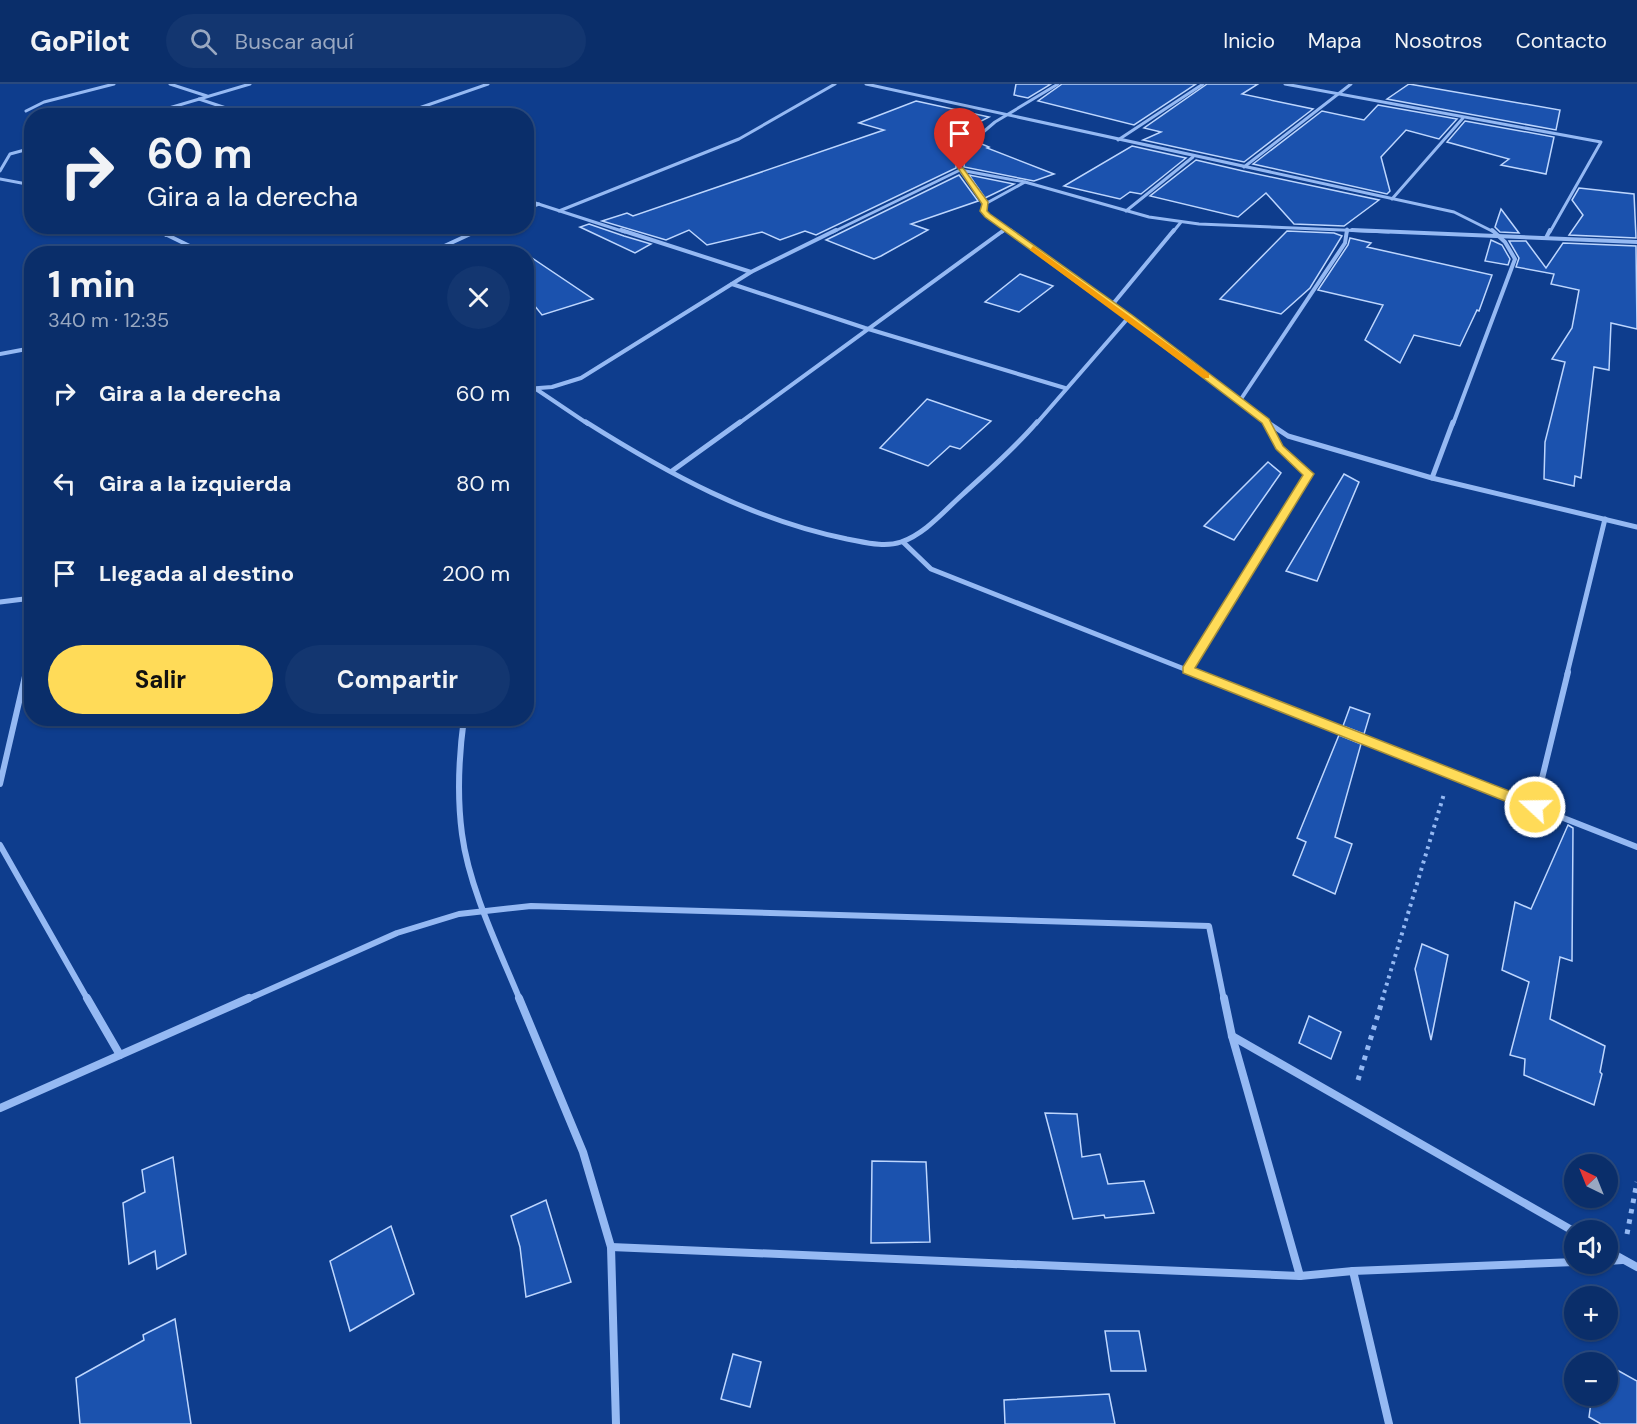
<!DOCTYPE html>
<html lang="es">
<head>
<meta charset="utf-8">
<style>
  :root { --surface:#0a2e6a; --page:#133670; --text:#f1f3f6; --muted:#99a8c1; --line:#2a4a7e; --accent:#ffdb58 }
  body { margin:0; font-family:"DM Sans",sans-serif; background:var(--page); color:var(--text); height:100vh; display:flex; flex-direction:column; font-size:22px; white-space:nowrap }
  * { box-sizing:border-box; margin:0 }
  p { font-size:20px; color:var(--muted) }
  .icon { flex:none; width:33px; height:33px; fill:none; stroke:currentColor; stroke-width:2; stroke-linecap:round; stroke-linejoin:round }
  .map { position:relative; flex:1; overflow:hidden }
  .panel { position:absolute; left:24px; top:162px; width:510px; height:480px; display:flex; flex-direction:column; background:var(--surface); border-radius:24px; box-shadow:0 2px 4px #0004,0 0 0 2px var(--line) }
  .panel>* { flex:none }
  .guide { position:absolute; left:24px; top:24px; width:510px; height:126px; border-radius:24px; box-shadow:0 2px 4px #0004,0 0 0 2px var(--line); background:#0a2e6a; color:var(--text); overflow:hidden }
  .needle { width:39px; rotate:317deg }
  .buttons { position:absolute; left:1564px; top:1070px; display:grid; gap:12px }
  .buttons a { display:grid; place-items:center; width:54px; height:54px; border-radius:50%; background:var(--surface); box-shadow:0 2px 4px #0004,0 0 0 2px var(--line); font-size:30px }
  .pin { position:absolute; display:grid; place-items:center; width:51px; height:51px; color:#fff; margin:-62px -26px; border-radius:50% 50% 50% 0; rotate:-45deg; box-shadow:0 0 6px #0007 }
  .pin .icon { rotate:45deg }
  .me { position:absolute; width:66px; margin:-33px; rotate:291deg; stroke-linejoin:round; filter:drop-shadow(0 0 4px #0008) }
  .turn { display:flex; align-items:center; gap:21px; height:126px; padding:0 24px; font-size:27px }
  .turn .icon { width:78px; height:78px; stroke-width:2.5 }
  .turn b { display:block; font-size:42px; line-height:51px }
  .round { display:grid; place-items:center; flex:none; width:63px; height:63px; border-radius:32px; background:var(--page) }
  .summary { display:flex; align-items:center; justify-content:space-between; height:102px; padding:0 24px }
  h1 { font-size:36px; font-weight:700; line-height:45px }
  .primary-button { display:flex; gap:12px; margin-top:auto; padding:12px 24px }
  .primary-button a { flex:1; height:69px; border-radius:36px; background:var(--accent); color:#111; font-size:24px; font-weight:700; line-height:69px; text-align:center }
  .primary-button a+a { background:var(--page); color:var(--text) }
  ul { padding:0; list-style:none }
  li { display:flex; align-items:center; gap:18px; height:90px; padding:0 24px }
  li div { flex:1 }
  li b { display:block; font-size:22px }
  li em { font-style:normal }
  header { display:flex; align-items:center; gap:36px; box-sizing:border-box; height:84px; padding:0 30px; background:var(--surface); border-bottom:2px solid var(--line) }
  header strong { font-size:28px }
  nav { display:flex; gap:33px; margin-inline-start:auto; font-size:21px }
  .search { width:420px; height:54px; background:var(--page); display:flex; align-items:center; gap:15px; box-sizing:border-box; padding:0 21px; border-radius:33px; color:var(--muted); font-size:22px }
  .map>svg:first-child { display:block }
  .building { fill:#1b52ae; stroke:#bdd6fe; stroke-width:1.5 }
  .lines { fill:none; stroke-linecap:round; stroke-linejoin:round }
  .path-far1 { stroke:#95b9f3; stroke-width:4; stroke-dasharray:3 4.5; stroke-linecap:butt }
  .path { stroke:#95b9f3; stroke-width:5; stroke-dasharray:4.5 6; stroke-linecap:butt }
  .minor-far4 { stroke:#95b9f3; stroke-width:3 }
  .minor-far3 { stroke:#95b9f3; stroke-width:4 }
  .minor-far2 { stroke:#95b9f3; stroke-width:5 }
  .minor-far1 { stroke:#95b9f3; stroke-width:6 }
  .minor { stroke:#95b9f3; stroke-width:8 }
  .route { fill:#ffdb58; stroke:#a68e39; stroke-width:1.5 }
  .slow { fill:#f59e0b }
</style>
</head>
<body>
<header>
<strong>GoPilot</strong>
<div class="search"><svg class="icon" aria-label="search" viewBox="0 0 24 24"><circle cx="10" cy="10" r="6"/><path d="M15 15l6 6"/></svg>Buscar aquí</div>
<nav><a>Inicio</a><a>Mapa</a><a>Nosotros</a><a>Contacto</a></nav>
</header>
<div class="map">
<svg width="1637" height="1340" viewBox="0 0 1637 1340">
  <rect width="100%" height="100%" fill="#0e3d8d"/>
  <g class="building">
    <path d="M 1016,0 L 1051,0 L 1028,14 L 1014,11 Z"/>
    <path d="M 1062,0 L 1196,0 L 1134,41 L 1038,17 Z"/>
    <path d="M 1207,0 L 1258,0 L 1242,10 L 1313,25 L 1244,78 L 1143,56 L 1161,48 L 1144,44 Z"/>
    <path d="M 1409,0 L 1560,26 L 1556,46 L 1387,15 Z"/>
    <path d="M 916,17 L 989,33 L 954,51 L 969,56 L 957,66 L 956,84 L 816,151 L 805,147 L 780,156 L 762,148 L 707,161 L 689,146 L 666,156 L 602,137 L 627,129 L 633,132 L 884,46 L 859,39 Z"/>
    <path d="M 1378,21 L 1457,35 L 1439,55 L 1406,46 L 1381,73 L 1390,107 L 1387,110 L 1253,80 L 1322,27 L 1364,36 Z"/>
    <path d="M 1465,37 L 1554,53 L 1546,90 L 1501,81 L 1509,75 L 1447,58 Z"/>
    <path d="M 977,58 L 989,63 L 987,64 L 1054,90 L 1034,97 L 964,83 L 965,69 Z"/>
    <path d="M 1132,62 L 1186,74 L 1141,110 L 1130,108 L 1120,115 L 1064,102 Z"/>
    <path d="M 1196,76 L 1243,87 L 1379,116 L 1344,142 L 1294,140 L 1266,109 L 1238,133 L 1150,112 Z"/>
    <path d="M 959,91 L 978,117 L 911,140 L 928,146 L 881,172 L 874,175 L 826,156 Z"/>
    <path d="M 969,91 L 1014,100 L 985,114 Z"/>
    <path d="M 1579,104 L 1634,110 L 1636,154 L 1569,151 L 1583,131 L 1572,116 Z"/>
    <path d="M 1501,125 L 1519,149 L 1500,148 L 1495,143 Z"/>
    <path d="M 589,140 L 624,152 L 651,160 L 635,169 L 580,143 Z"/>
    <path d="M 1287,147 L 1334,149 L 1342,152 L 1310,204 L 1281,230 L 1220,215 Z"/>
    <path d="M 1350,154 L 1371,159 L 1367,163 L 1492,191 L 1479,227 L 1477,226 L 1460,262 L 1414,251 L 1400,279 L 1365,256 L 1383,221 L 1318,206 L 1348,161 Z"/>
    <path d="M 1491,156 L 1502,161 L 1510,175 L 1508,181 L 1485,177 Z"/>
    <path d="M 1509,157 L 1526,157 L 1546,184 L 1563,159 L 1636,162 L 1637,245 L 1611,239 L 1609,286 L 1594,283 L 1581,394 L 1575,392 L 1574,402 L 1544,395 L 1545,358 L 1565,278 L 1552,275 L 1572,244 L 1579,206 L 1551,200 L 1554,190 L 1516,183 L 1519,174 Z"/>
    <path d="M 526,170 L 593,215 L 542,231 L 526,211 Z"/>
    <path d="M 1020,190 L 1053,202 L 1019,228 L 985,218 Z"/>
    <path d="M 927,315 L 991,337 L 960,365 L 950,362 L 928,382 L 880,364 Z"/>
    <path d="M 1268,378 L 1281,389 L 1234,456 L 1204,442 Z"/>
    <path d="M 1344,390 L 1359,398 L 1317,497 L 1286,487 Z"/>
    <path d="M 1350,623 L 1370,630 L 1364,650 L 1343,642 Z"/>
    <path d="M 1339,651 L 1361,660 L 1335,753 L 1352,760 L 1335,810 L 1293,791 L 1306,758 L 1297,754 Z"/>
    <path d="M 1568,741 L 1573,744 L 1572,877 L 1560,873 L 1550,935 L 1605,962 L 1600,988 L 1602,990 L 1594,1021 L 1524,991 L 1525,975 L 1510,971 L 1529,898 L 1502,886 L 1515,818 L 1531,825 Z"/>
    <path d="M 1422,860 L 1448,871 L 1431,956 L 1415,885 Z"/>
    <path d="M 1309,932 L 1341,948 L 1331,975 L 1299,959 Z"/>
    <path d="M 1045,1029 L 1077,1030 L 1082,1073 L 1100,1070 L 1108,1100 L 1144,1097 L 1154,1129 L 1105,1134 L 1104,1131 L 1073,1135 Z"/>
    <path d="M 173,1073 L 186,1170 L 157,1185 L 155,1167 L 129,1180 L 123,1119 L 145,1108 L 142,1086 Z"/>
    <path d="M 872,1077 L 926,1078 L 930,1158 L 871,1159 Z"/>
    <path d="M 546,1116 L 571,1198 L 526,1213 L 520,1163 L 511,1132 Z"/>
    <path d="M 391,1142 L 414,1210 L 350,1247 L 330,1177 Z"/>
    <path d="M 175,1235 L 191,1340 L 80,1340 L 76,1294 L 144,1256 L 143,1251 Z"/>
    <path d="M 1105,1247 L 1139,1247 L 1146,1287 L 1111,1287 Z"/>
    <path d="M 733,1270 L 761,1278 L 750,1323 L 721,1315 Z"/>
    <path d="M 1608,1281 L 1637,1297 L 1637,1340 L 1601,1340 L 1589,1333 L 1592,1311 L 1608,1311 Z"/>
    <path d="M 1109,1310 L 1115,1340 L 1005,1340 L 1004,1316 Z"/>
  </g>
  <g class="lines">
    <path class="path-far1" d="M 1382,916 L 1444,710"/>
    <g class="path">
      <path d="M 1358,996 L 1383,914"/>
      <path d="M 1627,1150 L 1637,1098"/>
    </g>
    <g class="minor-far4">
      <path d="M 170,0 L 207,12"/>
      <path d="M 866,0 L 1454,128 L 1494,148"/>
      <path d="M 1285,0 L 1601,58 L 1550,148"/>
      <path d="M 199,15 L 250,32"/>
      <path d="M 26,27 L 44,18 L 114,0"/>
      <path d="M 142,32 L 250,0"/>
      <path d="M 396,32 L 488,0"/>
      <path d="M 1118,56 L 1203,0"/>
      <path d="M 1244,83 L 1351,0"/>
      <path d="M 0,87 L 10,70 L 32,64"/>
      <path d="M 0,95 L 32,101"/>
      <path d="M 1392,115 L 1463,34"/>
      <path d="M 526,116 L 625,148"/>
      <path d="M 985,120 L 960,86 L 961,67 L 995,38 L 1058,0"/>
      <path d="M 526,125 L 539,120"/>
      <path d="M 559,127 L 739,55 L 835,0"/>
      <path d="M 1126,127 L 1193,73"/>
      <path d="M 148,142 L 160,148"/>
      <path d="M 174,148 L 188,142"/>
      <path d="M 475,148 L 488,142"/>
      <path d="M 833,148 L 960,86 L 1025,98 L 1149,133 L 1199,140 L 1389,148"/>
      <path d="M 1002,148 L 1006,145"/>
      <path d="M 1012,148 L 983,127 L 985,120 L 1025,98"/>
      <path d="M 1173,148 L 1181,138"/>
      <path d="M 1347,148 L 1347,145"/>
    </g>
    <g class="minor-far3">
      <path d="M 157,146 L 206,170"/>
      <path d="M 621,146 L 751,188"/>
      <path d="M 1010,146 L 1269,340"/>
      <path d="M 1352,146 L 1637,158"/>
      <path d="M 166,151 L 177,146"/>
      <path d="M 1546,154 L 1550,146"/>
      <path d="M 427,170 L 479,146"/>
      <path d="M 732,200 L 865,244 L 1065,304"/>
      <path d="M 1112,221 L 1174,146"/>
      <path d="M 0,270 L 32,264"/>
      <path d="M 526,305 L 552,303 L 581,294 L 751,188 L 836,146"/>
      <path d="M 536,305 L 588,340"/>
      <path d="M 1239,318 L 1345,159 L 1347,146"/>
      <path d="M 738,340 L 1004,146"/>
      <path d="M 1036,340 L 1129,233"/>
      <path d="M 1453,340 L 1515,175 L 1505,158 L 1492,146"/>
    </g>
    <g class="minor-far2">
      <path d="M 586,338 C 667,389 752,436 847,455 C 864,458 884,464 901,458 C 925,450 944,427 962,411 C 988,387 1014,365 1037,338"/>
      <path d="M 1267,338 L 1288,352 L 1432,394 L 1637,443"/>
      <path d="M 672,387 L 740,338"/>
      <path d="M 1432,394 L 1453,338"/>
      <path d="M 903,458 L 931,485 L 1197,590"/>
      <path d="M 0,518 L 32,514"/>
      <path d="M 1187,586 L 1309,390 L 1279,363 L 1267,340"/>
      <path d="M 25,590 L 32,560"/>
      <path d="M 1567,590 L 1605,435"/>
    </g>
    <g class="minor-far1">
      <path d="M 1193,588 L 1637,763"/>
      <path d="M 464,634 C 459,671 457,713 462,750 C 469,804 499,865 520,916"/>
      <path d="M 0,700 L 26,588"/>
      <path d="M 1535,723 L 1568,588"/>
      <path d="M 0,761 L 88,916"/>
      <path d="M 246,916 L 397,849 L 459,830 L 531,822 L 1209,842 L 1224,916"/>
    </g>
    <g class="minor">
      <path d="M 87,914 L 120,971"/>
      <path d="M 519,914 L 583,1068 L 611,1163 L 616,1340"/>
      <path d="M 1224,914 L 1232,952 L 1300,1192"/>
      <path d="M 1232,952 L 1575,1148"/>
      <path d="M 0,1024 L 249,914"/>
      <path d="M 611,1163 L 1300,1192 L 1353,1187 L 1575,1178"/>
      <path d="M 1608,1167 L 1637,1183"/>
      <path d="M 1608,1177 L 1622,1176"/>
      <path d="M 1353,1187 L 1389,1340"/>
    </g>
  </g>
  <path class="route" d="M 958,84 L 963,84 L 988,118 L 987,127 L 990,130 L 1132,231 L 1269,335 L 1283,362 L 1314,390 L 1195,584 L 1540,719 L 1540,727 L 1530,727 L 1183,589 L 1183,583 L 1303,391 L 1276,365 L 1262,339 L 1126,235 L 985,133 L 980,127 L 982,120 Z"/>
  <path class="slow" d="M 1033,162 L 1209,290 L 1209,294 L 1203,294 L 1030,166 Z"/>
</svg>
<div class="buttons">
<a><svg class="needle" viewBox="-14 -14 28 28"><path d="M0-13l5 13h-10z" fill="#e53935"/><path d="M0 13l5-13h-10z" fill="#99a8c1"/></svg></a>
<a><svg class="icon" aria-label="sound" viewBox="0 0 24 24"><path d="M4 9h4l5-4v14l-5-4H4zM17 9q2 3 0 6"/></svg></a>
<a>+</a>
<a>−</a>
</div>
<div class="pin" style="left:960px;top:86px;background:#d93025"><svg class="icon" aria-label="arrive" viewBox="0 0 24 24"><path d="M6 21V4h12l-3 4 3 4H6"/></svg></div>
<svg class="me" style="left:1535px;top:723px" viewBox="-20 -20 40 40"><circle r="17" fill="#ffdb58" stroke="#fff" stroke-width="3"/><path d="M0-11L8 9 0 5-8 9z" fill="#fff"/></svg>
<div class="guide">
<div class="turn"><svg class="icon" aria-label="right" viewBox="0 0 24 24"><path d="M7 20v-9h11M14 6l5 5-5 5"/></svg><div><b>60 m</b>Gira a la derecha</div></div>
</div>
<section class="panel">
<div class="summary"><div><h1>1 min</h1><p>340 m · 12:35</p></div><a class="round"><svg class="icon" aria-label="close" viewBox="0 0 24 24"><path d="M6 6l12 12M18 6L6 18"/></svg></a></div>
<ul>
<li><svg class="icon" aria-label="right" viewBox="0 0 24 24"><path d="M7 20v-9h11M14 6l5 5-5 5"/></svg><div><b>Gira a la derecha</b></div><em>60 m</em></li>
<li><svg class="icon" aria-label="left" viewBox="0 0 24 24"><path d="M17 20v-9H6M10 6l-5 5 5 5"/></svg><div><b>Gira a la izquierda</b></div><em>80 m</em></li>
<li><svg class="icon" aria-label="arrive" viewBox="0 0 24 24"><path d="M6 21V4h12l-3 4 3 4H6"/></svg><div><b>Llegada al destino</b></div><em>200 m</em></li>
</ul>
<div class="primary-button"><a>Salir</a><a>Compartir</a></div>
</section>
</div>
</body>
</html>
